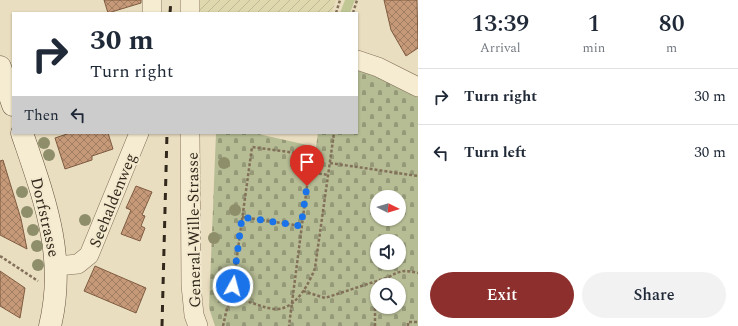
<!DOCTYPE html>
<html lang="en">
<head>
<meta charset="utf-8">
<style>
  :root { --surface:#fff; --page:#f2f2f3; --text:#1f2937; --muted:#747a83; --line:#e0e1e3; --accent:#8c2f2d }
  body { margin:0; font-family:Spectral,serif; background:var(--page); color:var(--text); height:100vh; display:flex; flex-direction:column; font-size:15px; white-space:nowrap }
  * { box-sizing:border-box; margin:0 }
  p { font-size:13px; color:var(--muted) }
  .icon { flex:none; width:22px; height:22px; fill:none; stroke:currentColor; stroke-width:2; stroke-linecap:round; stroke-linejoin:round }
  .map { position:relative; flex:1; overflow:hidden }
  .details { display:flex; flex-direction:column; background:var(--surface); width:320px }
  .details>* { flex:none }
  .top-card { position:absolute; left:12px; top:12px; width:346px; height:122px; border-radius:0px; box-shadow:0 1px 3px #0004; background:#fff; color:var(--text); overflow:hidden }
  .needle { width:26px; rotate:95deg }
  .controls { position:absolute; left:370px; top:190px; display:grid; gap:8px }
  .controls a { display:grid; place-items:center; width:36px; height:36px; border-radius:50%; background:var(--surface); box-shadow:0 1px 3px #0004; font-size:20px }
  .pin { position:absolute; display:grid; place-items:center; width:34px; height:34px; color:#fff; margin:-41px -17px; border-radius:50% 50% 50% 0; rotate:-45deg; box-shadow:0 0 4px #0007 }
  .pin .icon { rotate:45deg }
  .me { position:absolute; width:44px; margin:-22px; rotate:7deg; stroke-linejoin:round; filter:drop-shadow(0 0 3px #0008) }
  .turn { display:flex; align-items:center; gap:14px; height:84px; padding:0 12px; font-size:18px }
  .turn .icon { width:52px; height:52px; stroke-width:2.5 }
  .turn b { display:block; font-size:28px; line-height:34px }
  .then { display:flex; align-items:center; height:38px; padding:0 12px; background:#0003; gap:8px; font-size:15px }
  .eta { display:flex; justify-content:space-evenly; align-items:center; height:68px; text-align:center }
  .eta b { font-size:24px; font-weight:600; line-height:28px }
  .primary-button { display:flex; gap:8px; margin-top:auto; padding:8px 12px }
  .primary-button a { flex:1; height:46px; border-radius:24px; background:var(--accent); color:#fff; font-size:16px; font-weight:600; line-height:46px; text-align:center }
  .primary-button a+a { background:var(--page); color:var(--text) }
  ul { padding:0; list-style:none }
  li { display:flex; align-items:center; gap:12px; height:56px; padding:0 12px; border-top:1px solid var(--line) }
  li div { flex:1 }
  li b { display:block; font-size:15px }
  li em { font-style:normal }
  main { display:flex; flex:1; min-height:0 }
  .map>svg:first-child { display:block }
  .farmland { fill:url(#farmland-furrows) }
  .green { fill:#c0c795 }
  .cemetery { fill:url(#cemetery-stones); fill-rule:evenodd }
  .building { fill:url(#building-cross-hatch); stroke:#7f5b41 }
  .lines { fill:none; stroke-linecap:round; stroke-linejoin:round }
  .street-casing { stroke:#827059; stroke-width:20 }
  .secondary-casing { stroke:#63513c; stroke-width:23 }
  .path { stroke:#827059; stroke-width:2.5; stroke-dasharray:3 2; stroke-linecap:butt }
  .street { stroke:#f6ecd2; stroke-width:19 }
  .secondary { stroke:#f6ecd2; stroke-width:22 }
  .rail { stroke:#32281c; stroke-width:3; stroke-dasharray:7 7; stroke-linecap:butt }
  .tree { fill:#8e8e6a }
  .route { stroke:#1a73e8; stroke-width:7; stroke-dasharray:0 12.6 }
  .labels { text-anchor:middle; stroke-width:4; stroke-linejoin:round; paint-order:stroke }
  .street-label { font-size:16px; fill:#32281c; stroke:#f2e9ce }
</style>
</head>
<body>
<main>
<div class="map">
<svg width="418" height="326" viewBox="0 0 418 326">
  <defs>
    <pattern id="farmland-furrows" width="10" height="10" patternUnits="userSpaceOnUse"><rect width="10" height="10" fill="#dfd8ae"/><path d="M-1 1l2-2M0 10L10 0M9 11l2-2" fill="none" stroke="#c0b995"/></pattern>
    <pattern id="cemetery-stones" width="16" height="16" patternUnits="userSpaceOnUse"><rect width="16" height="16" fill="#b6bc94"/><path d="M2 7V4a2 2 0 0 1 4 0v3zM10 15v-3a2 2 0 0 1 4 0v3z" fill="#959978"/></pattern>
    <pattern id="building-cross-hatch" width="8" height="8" patternUnits="userSpaceOnUse"><rect width="8" height="8" fill="#c69a78"/><path d="M0 0l8 8M0 8l8-8" fill="none" stroke="#a17e62"/></pattern>
  </defs>
  <rect width="100%" height="100%" fill="#eadec0"/>
  <path class="farmland" d="M 194,0 L 336,0 L 332,13 L 194,13 Z"/>
  <path class="green" d="M 345,0 L 355,0 L 350,13 L 340,13 Z"/>
  <path class="cemetery" d="M 357,67 L 418,93 L 418,326 L 215,326 L 209,308 L 216,133 L 254,133 L 316,147 L 318,133 L 357,133 ZM 377,197 L 399,197 L 399,219 L 377,219 ZM 377,241 L 399,241 L 399,263 L 377,263 ZM 377,285 L 399,285 L 399,307 L 377,307 Z"/>
  <g class="building">
    <path d="M 104,0 L 141,0 L 141,3 L 108,13 Z"/>
    <path d="M 384,0 L 417,0 L 418,48 L 406,56 L 391,30 Z"/>
    <path d="M 70,133 L 108,133 L 113,149 L 92,156 L 92,160 L 65,169 L 55,138 Z"/>
    <path d="M 3,160 L 21,219 L 27,249 L 0,235 L 0,161 Z"/>
    <path d="M 136,186 L 152,192 L 142,215 L 145,216 L 141,226 L 145,228 L 140,241 L 121,234 L 131,210 L 126,208 Z"/>
    <path d="M 95,266 L 146,288 L 136,313 L 84,291 Z"/>
    <path d="M 0,271 L 25,288 L 20,318 L 0,306 Z"/>
  </g>
  <g class="lines">
    <g class="street-casing">
      <g id="street">
        <path d="M 152,0 L 152,13"/>
        <path d="M 190,0 L 190,13"/>
        <path d="M 357,60 L 378,67 L 418,87"/>
        <path d="M 190,133 L 191,285 L 194,315 L 198,326"/>
        <path d="M 57,266 L 78,264 L 89,255 L 139,133"/>
      </g>
    </g>
    <g class="secondary-casing">
      <g id="secondary">
        <path d="M 0,67 L 13,105"/>
        <path d="M 22,133 C 44,198 67,256 50,326"/>
      </g>
    </g>
    <g class="path">
      <path d="M 336,13 L 340,0"/>
      <path d="M 353,13 L 357,0"/>
      <path d="M 330,163 L 418,176"/>
      <path d="M 309,172 L 328,175"/>
      <path d="M 242,217 L 301,226"/>
      <path d="M 0,256 L 38,281"/>
      <path d="M 303,291 L 325,298 L 389,277 C 400,270 406,270 418,273"/>
      <path d="M 231,300 L 252,147 L 311,155 L 289,326"/>
      <path d="M 223,326 L 227,308 L 231,300 C 250,299 258,307 274,309 C 295,311 309,284 315,268 L 334,133"/>
      <path d="M 375,326 L 375,282"/>
      <path d="M 408,326 L 408,322 L 418,322"/>
    </g>
    <use href="#street" class="street"/>
    <use href="#secondary" class="secondary"/>
    <g class="rail">
      <path d="M 170,13 L 171,0"/>
      <path d="M 162,326 L 167,133"/>
    </g>
  </g>
  <g class="tree">
    <circle cx="44" cy="143" r="6"/>
    <circle cx="49" cy="155" r="6"/>
    <circle cx="224" cy="163" r="6"/>
    <circle cx="22" cy="192" r="6"/>
    <circle cx="235" cy="210" r="6"/>
    <circle cx="27" cy="212" r="6"/>
    <circle cx="85" cy="220" r="6"/>
    <circle cx="33" cy="230" r="6"/>
    <circle cx="214" cy="238" r="6"/>
    <circle cx="37" cy="246" r="6"/>
    <circle cx="38" cy="265" r="6"/>
  </g>
  <g class="lines">
    <path class="route" d="M 233,286 L 242,217 L 301,226 L 307,186"/>
  </g>
  <g class="labels">
    <g class="street-label">
      <text transform="translate(112 200) rotate(-68)" y="6">Seehaldenweg</text>
      <text transform="translate(46 217) rotate(77)" y="6">Dorfstrasse</text>
      <text transform="translate(193 230) rotate(-91)" y="6">General-Wille-Strasse</text>
    </g>
  </g>
</svg>
<div class="controls">
<a><svg class="needle" viewBox="-14 -14 28 28"><path d="M0-13l5 13h-10z" fill="#e53935"/><path d="M0 13l5-13h-10z" fill="#747a83"/></svg></a>
<a><svg class="icon" aria-label="sound" viewBox="0 0 24 24"><path d="M4 9h4l5-4v14l-5-4H4zM17 9q2 3 0 6"/></svg></a>
<a><svg class="icon" aria-label="search" viewBox="0 0 24 24"><circle cx="10" cy="10" r="6"/><path d="M15 15l6 6"/></svg></a>
</div>
<div class="pin" style="left:307px;top:186px;background:#d93025"><svg class="icon" aria-label="arrive" viewBox="0 0 24 24"><path d="M6 21V4h12l-3 4 3 4H6"/></svg></div>
<svg class="me" style="left:233px;top:286px" viewBox="-20 -20 40 40"><circle r="17" fill="#1a73e8" stroke="#fff" stroke-width="3"/><path d="M0-11L8 9 0 5-8 9z" fill="#fff"/></svg>
<div class="top-card">
<div class="turn"><svg class="icon" aria-label="right" viewBox="0 0 24 24"><path d="M7 20v-9h11M14 6l5 5-5 5"/></svg><div><b>30 m</b>Turn right</div></div>
<div class="then">Then<svg class="icon" aria-label="left" viewBox="0 0 24 24"><path d="M17 20v-9H6M10 6l-5 5 5 5"/></svg></div>
</div>
</div>
<section class="details">
<div class="eta">
<div><b>13:39</b><p>Arrival</p></div>
<div><b>1</b><p>min</p></div>
<div><b>80</b><p>m</p></div>
</div>
<ul>
<li><svg class="icon" aria-label="right" viewBox="0 0 24 24"><path d="M7 20v-9h11M14 6l5 5-5 5"/></svg><div><b>Turn right</b></div><em>30 m</em></li>
<li><svg class="icon" aria-label="left" viewBox="0 0 24 24"><path d="M17 20v-9H6M10 6l-5 5 5 5"/></svg><div><b>Turn left</b></div><em>30 m</em></li>
</ul>
<div class="primary-button"><a>Exit</a><a>Share</a></div>
</section>
</main>
</body>
</html>
